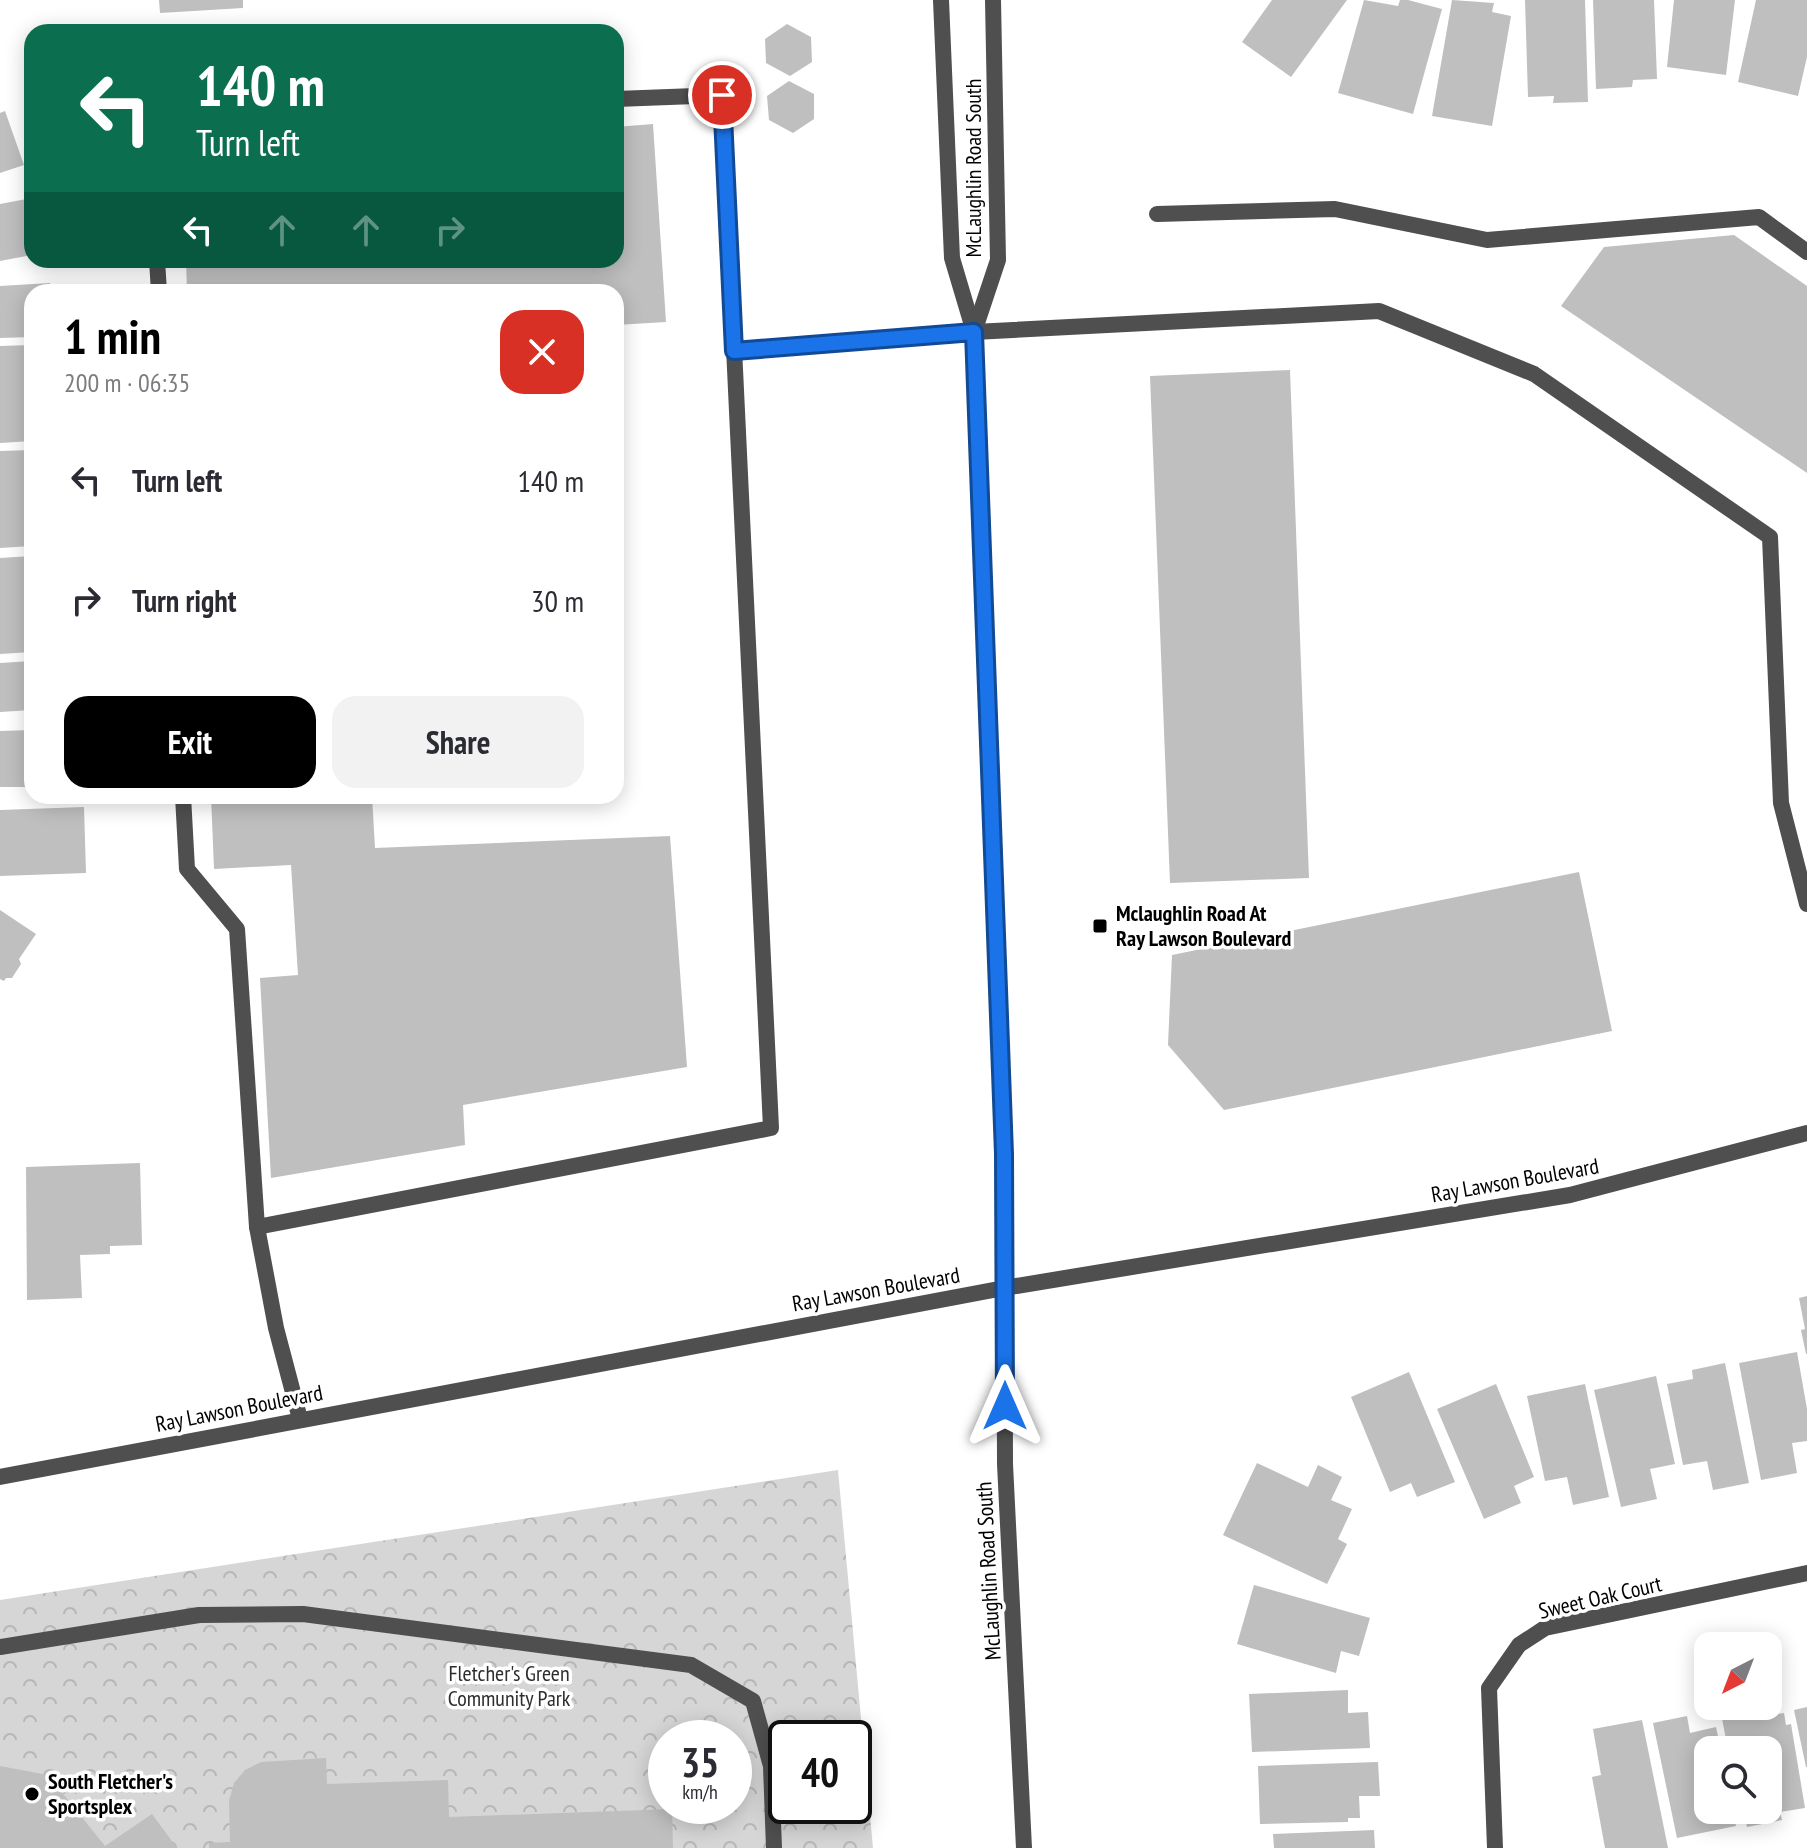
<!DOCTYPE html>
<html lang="en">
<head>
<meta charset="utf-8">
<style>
  :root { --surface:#fff; --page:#f2f2f3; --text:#2b2b33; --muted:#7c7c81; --accent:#000 }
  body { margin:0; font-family:"PT Sans Narrow",sans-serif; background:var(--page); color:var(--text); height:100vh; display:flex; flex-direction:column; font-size:30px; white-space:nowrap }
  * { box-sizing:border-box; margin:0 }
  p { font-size:26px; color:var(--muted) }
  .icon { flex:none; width:44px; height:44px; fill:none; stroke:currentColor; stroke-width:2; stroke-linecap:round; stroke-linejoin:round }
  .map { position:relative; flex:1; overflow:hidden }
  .panel { position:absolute; left:24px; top:284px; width:600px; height:520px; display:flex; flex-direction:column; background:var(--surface); border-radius:24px; box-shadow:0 4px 20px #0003 }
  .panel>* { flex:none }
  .banner { position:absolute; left:24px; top:24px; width:600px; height:244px; border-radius:24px; box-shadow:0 4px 20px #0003; background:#0b6e4f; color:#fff; overflow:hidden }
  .needle { width:52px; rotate:222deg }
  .controls { position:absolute; left:1694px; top:1632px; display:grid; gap:16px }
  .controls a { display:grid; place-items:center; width:88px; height:88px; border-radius:16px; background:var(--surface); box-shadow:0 4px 20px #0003; font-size:40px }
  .speed { position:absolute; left:648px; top:1720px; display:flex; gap:16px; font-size:40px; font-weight:700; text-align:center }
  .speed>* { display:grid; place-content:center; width:104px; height:104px; border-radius:50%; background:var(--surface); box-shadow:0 4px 20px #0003; line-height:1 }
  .speed small { font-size:20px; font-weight:400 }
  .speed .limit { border:4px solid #111; border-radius:12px; background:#fff; color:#111 }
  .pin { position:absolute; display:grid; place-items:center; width:68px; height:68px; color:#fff; margin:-34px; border:4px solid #fff; border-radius:50%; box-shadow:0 2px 8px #0007 }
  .me { position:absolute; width:88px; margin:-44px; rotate:0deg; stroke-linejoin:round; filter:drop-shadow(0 0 6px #0008) }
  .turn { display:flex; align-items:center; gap:28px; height:168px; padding:0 40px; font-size:36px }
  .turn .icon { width:104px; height:104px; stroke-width:2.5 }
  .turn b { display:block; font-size:56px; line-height:68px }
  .lanes { display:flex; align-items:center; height:76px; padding:0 40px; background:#0003; justify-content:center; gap:40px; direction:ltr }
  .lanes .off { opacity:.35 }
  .round { display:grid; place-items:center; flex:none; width:84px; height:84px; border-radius:24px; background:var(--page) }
  .head { display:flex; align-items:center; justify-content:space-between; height:136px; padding:0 40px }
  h1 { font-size:48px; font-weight:600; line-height:60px; color:var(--accent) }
  .button { display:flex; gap:16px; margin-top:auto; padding:16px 40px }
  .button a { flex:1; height:92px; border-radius:24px; background:var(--accent); color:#fff; font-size:32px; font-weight:600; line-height:92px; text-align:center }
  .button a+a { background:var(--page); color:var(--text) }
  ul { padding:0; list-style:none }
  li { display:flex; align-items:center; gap:24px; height:120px; padding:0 40px }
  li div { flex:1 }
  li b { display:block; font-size:30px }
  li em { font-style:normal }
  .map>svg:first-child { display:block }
  .park { fill:url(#park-crowns); fill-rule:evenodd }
  .building { fill:#bfbfbf }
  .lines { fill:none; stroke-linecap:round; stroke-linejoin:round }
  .service { stroke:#4f4f4f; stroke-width:16 }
  .minor { stroke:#4f4f4f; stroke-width:16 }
  .tertiary { stroke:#4f4f4f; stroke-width:16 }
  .route-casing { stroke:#114b97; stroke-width:20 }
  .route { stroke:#1a73e8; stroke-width:14 }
  .poi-dot { fill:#000; stroke:#fff; stroke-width:3 }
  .labels { text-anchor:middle; stroke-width:7; stroke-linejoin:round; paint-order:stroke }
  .street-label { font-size:22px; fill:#000; stroke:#fff }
  .poi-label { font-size:22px; font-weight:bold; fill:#000; stroke:#fff; text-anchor:start }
  .park-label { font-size:22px; fill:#2d2d2d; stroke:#fff }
</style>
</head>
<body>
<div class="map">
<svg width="1807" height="1848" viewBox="0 0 1807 1848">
  <defs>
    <pattern id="park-crowns" width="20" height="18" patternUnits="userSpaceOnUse" patternTransform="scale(2)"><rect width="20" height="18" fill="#d6d6d6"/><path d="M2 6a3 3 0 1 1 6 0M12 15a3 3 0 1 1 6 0" fill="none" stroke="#b6b6b6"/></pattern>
  </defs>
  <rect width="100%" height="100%" fill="#fff"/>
  <path class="park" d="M 838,1470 L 873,1848 L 0,1848 L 0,1600 ZM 666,1738 L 734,1738 L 734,1806 L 666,1806 ZM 786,1738 L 854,1738 L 854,1806 L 786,1806 Z"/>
  <g class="building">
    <path d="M 159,0 L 243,0 L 243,8 L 160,13 Z"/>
    <path d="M 1272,0 L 1347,0 L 1291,77 L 1242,42 Z"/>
    <path d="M 1364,0 L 1398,6 L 1400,0 L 1408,0 L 1442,9 L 1413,114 L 1338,93 Z"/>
    <path d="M 1452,0 L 1494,3 L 1492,12 L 1511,16 L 1492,126 L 1432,116 Z"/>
    <path d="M 1525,0 L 1585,0 L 1588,102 L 1553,103 L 1554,96 L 1528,97 Z"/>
    <path d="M 1593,0 L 1654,0 L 1657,79 L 1633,80 L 1632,87 L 1596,89 Z"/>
    <path d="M 1674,0 L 1735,0 L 1726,75 L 1667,67 Z"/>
    <path d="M 1756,0 L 1807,0 L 1807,57 L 1798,96 L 1738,82 Z"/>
    <path d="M 787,24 L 811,37 L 812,62 L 790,76 L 766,63 L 765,39 Z"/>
    <path d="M 789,81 L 814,94 L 814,119 L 793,133 L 769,120 L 767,96 Z"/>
    <path d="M 5,111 L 24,165 L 0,173 L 0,113 Z"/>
    <path d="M 653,124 L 666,322 L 616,325 L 616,292 L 187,292 L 186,260 L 616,260 L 616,127 Z"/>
    <path d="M 32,198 L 32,255 L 0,261 L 0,204 Z"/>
    <path d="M 1734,235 L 1807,286 L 1807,473 L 1561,306 L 1604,247 Z"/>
    <path d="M 50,283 L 50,292 L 32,292 L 32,337 L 0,338 L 0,286 Z"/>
    <path d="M 32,345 L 32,441 L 0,443 L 0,346 Z"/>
    <path d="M 1290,370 L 1309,878 L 1170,883 L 1150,376 Z"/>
    <path d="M 32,450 L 32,546 L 0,548 L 0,451 Z"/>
    <path d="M 32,556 L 32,652 L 0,654 L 0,558 Z"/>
    <path d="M 32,661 L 32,710 L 0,712 L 0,663 Z"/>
    <path d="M 32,730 L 32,787 L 0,787 L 0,731 Z"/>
    <path d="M 211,796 L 372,796 L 375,848 L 670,836 L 687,1067 L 463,1105 L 465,1145 L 271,1178 L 260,978 L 298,975 L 291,865 L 214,869 Z"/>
    <path d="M 84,807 L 86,873 L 0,876 L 0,810 Z"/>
    <path d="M 1579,872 L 1612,1031 L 1224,1110 L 1168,1045 L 1172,955 Z"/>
    <path d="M 0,910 L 36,934 L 19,959 L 21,964 L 12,978 L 6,978 L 4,981 L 0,979 Z"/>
    <path d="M 140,1163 L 142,1245 L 110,1246 L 110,1254 L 80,1255 L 82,1298 L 27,1300 L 26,1167 Z"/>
    <path d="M 1807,1296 L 1807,1354 L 1806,1354 L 1801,1330 L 1805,1329 L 1799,1298 Z"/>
    <path d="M 1797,1352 L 1807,1409 L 1807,1441 L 1792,1443 L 1797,1473 L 1761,1480 L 1739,1363 Z"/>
    <path d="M 1725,1363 L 1749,1483 L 1713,1490 L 1707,1461 L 1683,1465 L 1667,1384 L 1693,1379 L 1692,1370 Z"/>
    <path d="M 1409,1372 L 1455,1482 L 1417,1497 L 1411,1483 L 1390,1492 L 1351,1397 Z"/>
    <path d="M 1656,1376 L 1675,1464 L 1650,1469 L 1657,1499 L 1621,1507 L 1594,1390 Z"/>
    <path d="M 1496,1384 L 1534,1477 L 1514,1486 L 1521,1503 L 1484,1519 L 1437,1409 Z"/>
    <path d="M 1585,1384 L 1609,1497 L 1573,1505 L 1567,1477 L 1545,1481 L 1527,1396 Z"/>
    <path d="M 1257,1463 L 1308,1487 L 1318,1465 L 1342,1477 L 1331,1500 L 1352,1509 L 1338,1539 L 1347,1544 L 1327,1584 L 1223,1535 Z"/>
    <path d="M 1254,1585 L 1370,1618 L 1359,1656 L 1341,1651 L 1336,1673 L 1237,1644 Z"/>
    <path d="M 1348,1690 L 1348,1713 L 1368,1712 L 1370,1748 L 1252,1752 L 1249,1694 Z"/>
    <path d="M 1729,1706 L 1760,1706 L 1762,1717 L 1784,1713 L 1786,1725 L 1791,1724 L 1805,1808 L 1780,1812 L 1782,1820 L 1747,1827 L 1744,1810 L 1768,1810 L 1768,1750 L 1728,1750 L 1720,1708 Z"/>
    <path d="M 1807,1707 L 1807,1767 L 1806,1767 L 1794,1710 Z"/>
    <path d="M 1687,1716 L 1690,1733 L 1716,1727 L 1721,1750 L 1708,1750 L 1708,1810 L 1733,1810 L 1736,1826 L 1677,1838 L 1653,1723 Z"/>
    <path d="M 1642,1720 L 1668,1848 L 1605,1848 L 1592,1777 L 1601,1775 L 1593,1729 Z"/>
    <path d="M 326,1758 L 327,1784 L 448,1780 L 449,1817 L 672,1809 L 673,1848 L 209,1848 L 209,1843 L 230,1842 L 229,1801 L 234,1783 L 245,1770 L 261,1762 Z"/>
    <path d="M 1378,1762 L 1380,1796 L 1359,1796 L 1360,1818 L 1348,1818 L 1348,1822 L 1260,1824 L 1258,1766 Z"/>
    <path d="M 0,1766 L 48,1775 L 105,1846 L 152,1814 L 177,1848 L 0,1848 Z"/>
    <path d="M 1374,1830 L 1375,1848 L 1274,1848 L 1273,1834 Z"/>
  </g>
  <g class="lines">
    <g class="service">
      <path d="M 1157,214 L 1335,209 L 1487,240 L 1759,217 L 1807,252"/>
      <path d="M 157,260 L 159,292"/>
      <path d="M 734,351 L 974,332 L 1379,311 L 1534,374 L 1770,537 L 1781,803 L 1807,904"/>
      <path d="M 183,796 L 187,869 L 237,929 L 257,1227 L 276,1328 L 300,1419"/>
      <path d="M 257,1227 L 771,1128 L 722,95 L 616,99"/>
      <path d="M 0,1647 L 199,1615 L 303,1614 L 691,1665 L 753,1701 L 771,1766 L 774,1848"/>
    </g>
    <path class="minor" d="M 1495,1848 L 1489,1688 L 1519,1645 L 1545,1628 L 1807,1573"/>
    <g class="tertiary">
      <path d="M 941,0 L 952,258 L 974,332 L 1004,1154 L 1005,1464 L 1024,1848"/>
      <path d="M 974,332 L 998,260 L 993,0"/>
      <path d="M 0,1477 L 1004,1288 L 1570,1195 L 1807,1133"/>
    </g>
  </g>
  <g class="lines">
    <g class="route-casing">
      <path id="route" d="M 722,95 L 734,351 L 974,332 L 1004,1154 L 1005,1406"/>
    </g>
    <use href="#route" class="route"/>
  </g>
  <g class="poi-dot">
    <rect x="1092" y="918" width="16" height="16" rx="4"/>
    <circle cx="32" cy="1794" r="8"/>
  </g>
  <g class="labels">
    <g class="street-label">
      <text transform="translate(973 168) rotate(-90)" y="8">McLaughlin Road South</text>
      <text transform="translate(1515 1180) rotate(-10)" y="8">Ray Lawson Boulevard</text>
      <text transform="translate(876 1289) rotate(-10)" y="8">Ray Lawson Boulevard</text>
      <text transform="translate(239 1408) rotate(-11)" y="8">Ray Lawson Boulevard</text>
      <text transform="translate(988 1571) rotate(-93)" y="8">McLaughlin Road South</text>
      <text transform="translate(1600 1597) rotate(-13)" y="8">Sweet Oak Court</text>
    </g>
    <g class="poi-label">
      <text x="1116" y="921">Mclaughlin Road At<tspan x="1116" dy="25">Ray Lawson Boulevard</tspan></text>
      <text x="48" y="1789">South Fletcher's<tspan x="48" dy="25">Sportsplex</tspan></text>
    </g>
    <g class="park-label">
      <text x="509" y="1681">Fletcher's Green<tspan x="509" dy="25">Community Park</tspan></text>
    </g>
  </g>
</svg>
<div class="controls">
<a><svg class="needle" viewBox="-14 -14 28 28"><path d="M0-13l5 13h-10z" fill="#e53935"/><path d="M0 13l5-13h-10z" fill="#7c7c81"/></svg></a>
<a><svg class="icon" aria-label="search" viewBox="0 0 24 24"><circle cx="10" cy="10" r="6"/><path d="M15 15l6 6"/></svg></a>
</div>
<div class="speed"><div>35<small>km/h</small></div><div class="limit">40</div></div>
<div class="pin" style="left:722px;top:95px;background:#d93025"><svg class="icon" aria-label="arrive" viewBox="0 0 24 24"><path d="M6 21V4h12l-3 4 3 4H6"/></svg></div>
<svg class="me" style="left:1005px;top:1406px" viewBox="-20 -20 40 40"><path d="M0-17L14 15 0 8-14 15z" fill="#1a73e8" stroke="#fff" stroke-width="4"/></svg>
<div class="banner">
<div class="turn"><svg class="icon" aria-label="left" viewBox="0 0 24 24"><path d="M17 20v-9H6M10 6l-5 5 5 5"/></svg><div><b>140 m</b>Turn left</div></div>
<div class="lanes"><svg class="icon" aria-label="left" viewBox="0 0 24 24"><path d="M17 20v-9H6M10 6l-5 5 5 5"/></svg><svg class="icon off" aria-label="ahead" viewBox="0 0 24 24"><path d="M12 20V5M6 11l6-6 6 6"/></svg><svg class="icon off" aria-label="ahead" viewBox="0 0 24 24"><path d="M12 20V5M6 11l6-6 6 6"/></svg><svg class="icon off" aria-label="right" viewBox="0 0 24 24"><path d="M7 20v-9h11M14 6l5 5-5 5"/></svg></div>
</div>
<section class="panel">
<div class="head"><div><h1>1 min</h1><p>200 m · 06:35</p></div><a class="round" style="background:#d93025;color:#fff"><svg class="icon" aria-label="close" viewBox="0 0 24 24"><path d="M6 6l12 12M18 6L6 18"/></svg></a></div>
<ul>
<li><svg class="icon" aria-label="left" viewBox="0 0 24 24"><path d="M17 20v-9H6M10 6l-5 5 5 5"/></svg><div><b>Turn left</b></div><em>140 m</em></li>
<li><svg class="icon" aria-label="right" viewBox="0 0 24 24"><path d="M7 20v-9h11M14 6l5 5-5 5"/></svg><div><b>Turn right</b></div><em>30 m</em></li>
</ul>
<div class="button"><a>Exit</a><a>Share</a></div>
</section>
</div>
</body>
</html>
